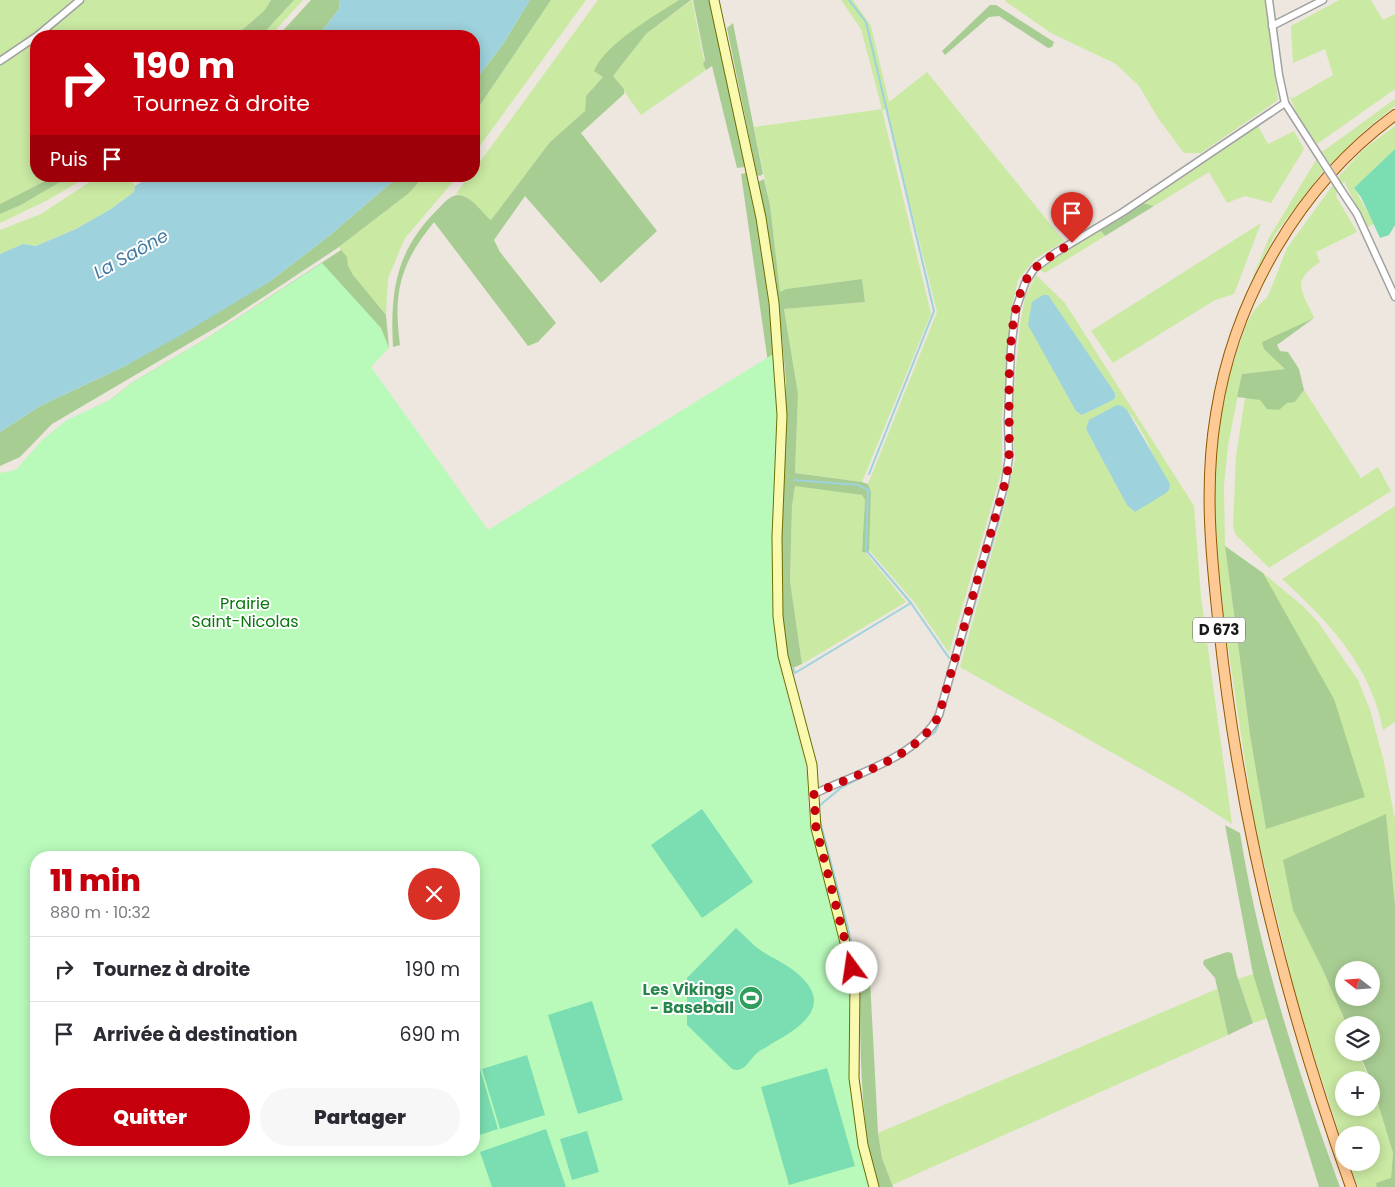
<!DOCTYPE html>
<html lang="fr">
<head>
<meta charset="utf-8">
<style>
  :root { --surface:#fff; --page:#f7f7f7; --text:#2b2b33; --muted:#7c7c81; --line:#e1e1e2; --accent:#c5000c }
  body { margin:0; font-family:Poppins,sans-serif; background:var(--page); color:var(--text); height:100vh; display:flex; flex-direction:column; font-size:19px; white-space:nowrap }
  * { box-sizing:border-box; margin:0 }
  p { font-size:16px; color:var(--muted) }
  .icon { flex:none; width:28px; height:28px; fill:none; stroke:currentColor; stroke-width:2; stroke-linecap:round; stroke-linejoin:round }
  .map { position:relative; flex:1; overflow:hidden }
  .sheet { position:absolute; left:30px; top:851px; width:450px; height:305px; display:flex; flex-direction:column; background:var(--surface); border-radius:20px; box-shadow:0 2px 12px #0003 }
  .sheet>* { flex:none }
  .hud { position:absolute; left:30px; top:30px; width:450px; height:152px; border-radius:20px; box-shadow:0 2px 12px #0003; background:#c5000c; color:#fff; overflow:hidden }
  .needle { width:32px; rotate:287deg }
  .fabs { position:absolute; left:1335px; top:961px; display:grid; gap:10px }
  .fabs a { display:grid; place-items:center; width:45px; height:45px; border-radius:50%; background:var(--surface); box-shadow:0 2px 12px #0003; font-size:25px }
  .pin { position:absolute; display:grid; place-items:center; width:42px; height:42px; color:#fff; margin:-51px -21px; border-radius:50% 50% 50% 0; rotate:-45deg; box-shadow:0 0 5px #0007 }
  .pin .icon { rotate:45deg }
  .me { position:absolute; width:55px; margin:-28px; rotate:346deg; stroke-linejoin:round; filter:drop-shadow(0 0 4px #0008) }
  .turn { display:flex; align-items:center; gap:18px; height:105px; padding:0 20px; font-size:22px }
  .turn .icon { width:65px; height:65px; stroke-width:2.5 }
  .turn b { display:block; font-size:35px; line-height:42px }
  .then { display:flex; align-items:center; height:48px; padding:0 20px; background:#0003; gap:10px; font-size:19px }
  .round { display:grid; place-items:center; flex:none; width:52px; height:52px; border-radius:26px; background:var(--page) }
  .summary { display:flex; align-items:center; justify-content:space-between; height:85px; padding:0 20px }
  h1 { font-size:30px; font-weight:800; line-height:38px; color:var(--accent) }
  .primary-button { display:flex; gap:10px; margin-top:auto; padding:10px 20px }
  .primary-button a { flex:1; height:58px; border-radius:30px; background:var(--accent); color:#fff; font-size:20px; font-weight:800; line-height:58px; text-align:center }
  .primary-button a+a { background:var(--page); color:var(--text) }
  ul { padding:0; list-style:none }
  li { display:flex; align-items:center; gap:15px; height:65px; padding:0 20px; border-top:1px solid var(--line) }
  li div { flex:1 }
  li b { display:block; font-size:19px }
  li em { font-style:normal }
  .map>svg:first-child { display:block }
  .grass { fill:#cae9a3; fill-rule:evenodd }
  .forest { fill:#a8cd93; fill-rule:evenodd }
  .park { fill:#b9faba; fill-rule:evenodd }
  .pitch { fill:#7bdeb2 }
  .water { fill:#9ed2dc }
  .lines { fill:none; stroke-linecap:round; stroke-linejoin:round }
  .stream { stroke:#9ed2dc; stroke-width:2 }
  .street-casing { stroke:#a1a1a1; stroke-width:9 }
  .secondary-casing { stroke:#6b7003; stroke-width:11 }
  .primary-casing { stroke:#915800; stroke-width:12 }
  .street { stroke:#fff; stroke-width:6 }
  .secondary { stroke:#faf9b0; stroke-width:9 }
  .primary { stroke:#fdc994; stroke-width:10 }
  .street-bridge-casing { stroke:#a1a1a1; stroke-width:9; stroke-linecap:butt }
  .street-bridge { stroke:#fff; stroke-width:6 }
  .route { stroke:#c5000c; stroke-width:9; stroke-dasharray:0 16.2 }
  .labels { text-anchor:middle; stroke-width:4; stroke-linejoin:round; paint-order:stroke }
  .shield { fill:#fff; stroke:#5f5f5f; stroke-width:1 }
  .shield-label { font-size:15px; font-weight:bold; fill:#1a1a1a }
  .park-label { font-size:16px; fill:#09780c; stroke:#fff }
  .leisure-label { font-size:16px; font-weight:bold; fill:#27864d; stroke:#fff; text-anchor:end }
  .water-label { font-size:18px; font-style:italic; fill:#447aa2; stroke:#fff }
</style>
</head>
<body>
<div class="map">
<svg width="1395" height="1187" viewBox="0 0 1395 1187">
  <rect width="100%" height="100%" fill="#ede7df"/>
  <g class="grass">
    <path d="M 0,0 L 75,0 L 40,30 L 0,57 Z"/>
    <path d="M 85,0 L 271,0 L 264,11 L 235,36 L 42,36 Z"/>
    <path d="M 294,0 L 303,0 L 270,36 L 261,36 Z"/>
    <path d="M 551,0 L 586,0 L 474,154 L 474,114 Z"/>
    <path d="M 598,0 L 679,0 L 610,49 L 603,77 L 586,96 L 585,111 L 550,142 L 491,220 L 465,196 L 456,194 L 469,176 L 474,176 L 474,170 Z"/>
    <path d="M 692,0 L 706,70 L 641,115 L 613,76 L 646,34 Z"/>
    <path d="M 841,0 L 853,0 L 871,26 L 889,102 L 927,72 L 1064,241 L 1035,259 L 1018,280 L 1012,306 L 1002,416 L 1002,470 L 949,653 L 914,602 L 869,550 L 871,492 L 868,484 L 937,312 L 886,109 L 882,110 L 931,314 L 862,482 L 795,473 L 798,394 L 784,309 L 865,302 L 862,279 L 786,289 L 780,293 L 770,205 L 754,127 L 882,109 L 861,29 Z"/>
    <path d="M 1006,0 L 1266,0 L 1278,100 L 1201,153 L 1184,153 L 1158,118 L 1139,86 L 1116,64 L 1051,33 L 1005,1 Z"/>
    <path d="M 1339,0 L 1371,0 L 1383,20 L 1395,14 L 1395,89 L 1317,144 L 1300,121 L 1290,97 L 1293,98 L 1333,75 L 1325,49 L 1293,63 L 1291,26 Z"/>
    <path d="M 36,40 L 36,176 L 55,176 L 0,204 L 0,66 Z"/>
    <path d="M 1395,99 L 1395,106 L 1365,130 L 1330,165 L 1322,152 Z"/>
    <path d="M 1258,126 L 1268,144 L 1294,131 L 1304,149 L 1271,203 L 1245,196 L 1227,203 L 1209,172 L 1154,206 L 1143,203 Z"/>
    <path d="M 1395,126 L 1395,149 L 1354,188 L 1374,224 L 1367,227 L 1344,181 L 1336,193 L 1337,198 L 1357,232 L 1316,252 L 1320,262 C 1290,282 1302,290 1314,318 L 1263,342 L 1285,369 L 1242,374 L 1228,446 L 1224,485 L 1225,546 L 1250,735 L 1266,828 L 1263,573 L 1304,607 L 1318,622 L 1358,680 L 1370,710 L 1383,758 L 1395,819 L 1395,905 L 1386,815 L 1322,968 L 1347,1025 L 1344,1025 L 1344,1052 L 1359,1053 L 1369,1080 L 1344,1080 L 1344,1108 L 1371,1108 L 1371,1085 L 1382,1113 L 1393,1153 L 1391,1179 L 1377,1183 L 1377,1187 L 1358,1187 L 1349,1163 L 1371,1162 L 1371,1135 L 1344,1135 L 1344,1148 L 1298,1005 L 1254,822 L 1225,627 L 1217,552 L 1214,479 L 1221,414 L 1229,376 L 1246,325 L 1255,309 L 1268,296 L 1287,248 L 1341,174 L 1365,148 Z"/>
    <path d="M 1316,160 L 1323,171 L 1276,233 L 1250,284 L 1269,238 Z"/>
    <path d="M 70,176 L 89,176 L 46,201 L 0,223 L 0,214 L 21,205 Z"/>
    <path d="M 99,176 L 127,176 L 135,186 L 134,192 L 111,209 L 76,229 L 36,246 L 23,244 L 0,254 L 0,230 L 41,214 Z"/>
    <path d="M 424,176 L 458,176 L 405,238 L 388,278 L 386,315 C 375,302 362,289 352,275 C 346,265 346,256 338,246 L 409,193 Z"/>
    <path d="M 1261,223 L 1234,294 L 1215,300 L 1113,363 L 1091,331 Z"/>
    <path d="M 1100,230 L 1105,236 L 1045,273 L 1040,270 L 1057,256 Z"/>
    <path d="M 1036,275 L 1065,303 L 1194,506 L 1201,597 L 1232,824 L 1182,792 L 960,667 L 1004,509 L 1015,459 L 1012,411 L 1020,324 L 1025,297 ZM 1048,296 L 1115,393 L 1115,398 L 1111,401 L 1082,415 ZM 1122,406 C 1143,423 1157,466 1169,490 L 1135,512 L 1127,504 L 1086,429 Z"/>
    <path d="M 1304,390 L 1361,478 L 1378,467 L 1391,491 L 1269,568 L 1236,535 L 1233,527 L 1236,456 L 1245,398 L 1295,402 Z"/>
    <path d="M 795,485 L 862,495 L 865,500 L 862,552 L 866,553 L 906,602 L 802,664 L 790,581 L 792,506 Z"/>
    <path d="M 1395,506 L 1395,722 L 1383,730 C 1371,666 1329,622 1282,579 Z"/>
    <path d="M 1253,974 L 1268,1018 L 1253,1023 L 1238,979 Z"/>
    <path d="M 1217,989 L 1228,1035 L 892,1185 L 882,1158 L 878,1133 Z"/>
  </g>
  <g class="forest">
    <path d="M 271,0 L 294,0 L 261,36 L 235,36 L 264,11 Z"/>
    <path d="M 311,0 L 340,0 L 339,9 L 318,36 L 278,36 Z"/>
    <path d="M 530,0 L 551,0 L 474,114 L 474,82 L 503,44 Z"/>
    <path d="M 679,0 L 691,0 L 646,34 L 613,76 L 624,89 L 624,94 L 581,133 L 657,231 L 601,283 L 525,196 L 494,240 L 500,252 L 556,323 L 538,342 L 528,346 L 434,222 C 400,264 393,292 400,345 L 393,347 C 390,291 396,251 437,210 C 443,204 450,195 458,195 C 471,195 482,213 491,220 L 550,142 L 585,111 L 586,96 L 603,77 L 594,71 C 605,44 654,16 679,0 Z"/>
    <path d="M 693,0 L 710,0 L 745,167 L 737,168 L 712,66 L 706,70 L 703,64 L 705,60 Z"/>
    <path d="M 990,5 L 996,5 L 1054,42 L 1052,47 L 1048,48 L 999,16 L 989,17 L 945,55 L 942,51 Z"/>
    <path d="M 733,23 L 763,174 L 760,176 L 757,175 L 727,28 Z"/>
    <path d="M 746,173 L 760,238 L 778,376 L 774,615 L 780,668 L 806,767 L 809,821 L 821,862 L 831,933 L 766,634 L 769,370 L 741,174 Z"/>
    <path d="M 55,176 L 70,176 L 21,205 L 0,214 L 0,204 Z"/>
    <path d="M 399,176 L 424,176 L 409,193 L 336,249 L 227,321 L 52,424 L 20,457 L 0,466 L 0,432 L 40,406 L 125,366 L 269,282 L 329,236 Z"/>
    <path d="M 764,179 L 770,205 L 780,292 L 786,289 L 862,279 L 865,302 L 784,309 L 798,394 L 795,473 L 862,482 L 868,484 L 871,492 L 869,553 L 862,552 L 865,500 L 862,495 L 795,486 L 792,506 L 790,581 L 802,664 L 793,668 L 789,663 L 782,616 L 780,545 L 786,382 L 779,306 L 758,182 Z"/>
    <path d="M 1143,203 L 1154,206 L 1105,236 L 1100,230 Z"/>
    <path d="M 341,250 L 347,257 L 348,266 L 353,275 L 386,315 L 389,348 L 373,332 L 143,385 L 67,420 L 110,400 L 133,382 L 209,337 Z"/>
    <path d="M 1314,318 L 1277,345 L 1280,351 L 1288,352 L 1299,369 L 1304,390 L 1295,402 L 1287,403 L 1279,410 L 1267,409 L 1260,400 L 1237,397 L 1242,374 L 1285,369 L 1264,349 L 1262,342 Z"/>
    <path d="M 1225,546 L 1263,573 L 1334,699 L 1365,797 L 1266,829 L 1250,735 Z"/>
    <path d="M 1386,814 L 1395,905 L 1395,1187 L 1377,1187 L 1376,1183 L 1391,1178 L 1393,1153 L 1371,1080 L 1359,1053 L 1371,1052 L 1371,1025 L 1347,1025 L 1322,968 L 1293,910 L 1283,860 ZM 1344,970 L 1371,970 L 1371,998 L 1344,998 Z"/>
    <path d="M 1225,825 L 1240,833 C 1259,953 1298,1072 1340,1187 L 1319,1187 L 1253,974 Z"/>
    <path d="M 1227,952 L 1232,953 L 1237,976 L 1253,1023 L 1228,1035 L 1215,978 L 1203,964 L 1204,960 Z"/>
    <path d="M 870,979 L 878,1133 L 882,1158 L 893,1187 L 877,1187 C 860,1120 860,1050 860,981 Z"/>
  </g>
  <path class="park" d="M 322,263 L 381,328 L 389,348 L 371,367 L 488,530 L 775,353 L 779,417 L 774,615 L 780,668 L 806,767 L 809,821 L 842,946 L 851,992 L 857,1131 L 868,1187 L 0,1187 L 0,473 L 16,470 L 42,440 L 67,420 L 110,400 L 133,382 L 209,337 ZM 36,858 L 474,858 L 474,1150 L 36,1150 Z"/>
  <g class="pitch">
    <path d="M 1395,149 L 1395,225 L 1389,235 L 1380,238 L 1361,197 L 1354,188 Z"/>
    <path d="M 702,809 L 753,882 L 702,918 L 651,845 Z"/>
    <path d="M 736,928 C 743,934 749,941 756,947 C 769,957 786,963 798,974 C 835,1006 800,1028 771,1044 C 766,1048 759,1050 755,1055 C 747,1063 744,1073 732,1069 L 687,1025 L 687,978 Z"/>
    <path d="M 592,1001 L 623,1100 L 578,1114 L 548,1015 Z"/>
    <path d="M 527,1055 L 545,1115 L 500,1129 L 482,1069 Z"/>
    <path d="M 827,1068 L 855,1166 L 789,1185 L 761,1087 Z"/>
    <path d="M 480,1069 L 498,1129 L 474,1137 L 474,1071 Z"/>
    <path d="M 546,1129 L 566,1187 L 492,1187 L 480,1152 Z"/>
    <path d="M 587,1131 L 599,1172 L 572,1180 L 560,1139 Z"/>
  </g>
  <g class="water">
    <path d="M 340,0 L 530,0 L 503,44 L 474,82 L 474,36 L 318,36 L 339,9 Z"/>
    <path d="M 151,176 L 399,176 L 329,236 L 269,282 L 183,334 L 125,366 L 40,406 L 0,432 L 0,254 L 23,244 L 36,246 L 76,229 L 111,209 L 134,192 L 135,186 Z"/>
    <path d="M 1043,295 L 1048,295 L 1115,393 L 1115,398 L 1111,401 L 1082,415 L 1076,411 L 1028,325 L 1032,302 Z"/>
    <path d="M 1117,405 L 1122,406 L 1127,410 L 1170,484 L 1169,490 L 1166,493 L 1135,512 L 1127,505 L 1086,429 L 1089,420 Z"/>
  </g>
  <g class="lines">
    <g class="stream">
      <path d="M 849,0 L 866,22 L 934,311 L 869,474"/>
      <path d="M 794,480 L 858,485 L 868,490 L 866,550 L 911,603 L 949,658"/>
      <path d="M 957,665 L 1003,506 L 1011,468"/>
      <path d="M 793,668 L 795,673 L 911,603"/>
      <path d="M 918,745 L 935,732 L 938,726 L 955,671"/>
      <path d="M 819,806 L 842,787 L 900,758"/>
      <path d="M 820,821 L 850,936 L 858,976"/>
    </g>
    <g class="street-casing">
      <g id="street">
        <path d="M 1269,0 L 1279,75 L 1285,103 L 1321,159"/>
        <path d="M 1272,26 L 1323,0"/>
        <path d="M 0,61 L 37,36 L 80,0"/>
        <path d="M 1341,190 L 1357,214 L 1395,297"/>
        <path d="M 814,794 C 855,774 917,758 939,715 L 1005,483 L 1009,457 L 1008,420 L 1011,349 L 1016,309 L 1025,283 L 1034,269 L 1055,253 L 1123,212 L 1285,103"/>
      </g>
    </g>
    <g class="secondary-casing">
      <path id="secondary" d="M 714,0 L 761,218 L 774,303 L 782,415 L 777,537 L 778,616 L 783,656 L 812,765 L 816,828 L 855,982 L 854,1078 L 863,1145 L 874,1187"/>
    </g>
    <g class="primary-casing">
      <path id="primary" d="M 1351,1187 C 1286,1006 1239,818 1219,627 C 1211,556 1204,485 1216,414 C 1234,299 1300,184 1395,115"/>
    </g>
    <use href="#street" class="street"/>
    <use href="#secondary" class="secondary"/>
    <use href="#primary" class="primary"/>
    <g class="street-bridge-casing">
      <path id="street-bridge" d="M 1321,159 L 1341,190"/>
    </g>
    <use href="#street-bridge" class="street-bridge"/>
  </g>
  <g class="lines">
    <path class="route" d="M 852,968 L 816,828 L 814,794 C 855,774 918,758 939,715 L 1005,483 C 1007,474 1009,465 1009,456 C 1011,410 1001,304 1034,269 C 1045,259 1059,251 1072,243"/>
  </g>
  <defs>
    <g id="stadium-disc" transform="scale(1.25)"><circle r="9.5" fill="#2e9e5b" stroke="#fff"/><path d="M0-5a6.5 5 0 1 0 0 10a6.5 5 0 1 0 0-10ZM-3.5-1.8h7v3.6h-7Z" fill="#fff"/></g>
  </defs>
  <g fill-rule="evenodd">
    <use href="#stadium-disc" x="751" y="998"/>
  </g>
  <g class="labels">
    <rect class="shield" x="1193" y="617.5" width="52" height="25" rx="4"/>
    <g class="shield-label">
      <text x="1219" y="635">D 673</text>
    </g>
    <g class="park-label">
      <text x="245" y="609">Prairie<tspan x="245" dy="18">Saint-Nicolas</tspan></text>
    </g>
    <g class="leisure-label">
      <text x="734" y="995">Les Vikings<tspan x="734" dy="18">- Baseball</tspan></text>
    </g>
    <g class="water-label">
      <text transform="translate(131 254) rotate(-29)" y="6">La Saône</text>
    </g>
  </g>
</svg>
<div class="fabs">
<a><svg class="needle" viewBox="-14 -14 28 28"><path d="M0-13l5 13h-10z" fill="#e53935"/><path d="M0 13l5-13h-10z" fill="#7c7c81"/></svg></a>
<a><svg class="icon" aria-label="layers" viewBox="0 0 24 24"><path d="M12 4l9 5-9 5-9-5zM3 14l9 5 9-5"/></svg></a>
<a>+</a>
<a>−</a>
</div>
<div class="pin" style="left:1072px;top:243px;background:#d93025"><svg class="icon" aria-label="arrive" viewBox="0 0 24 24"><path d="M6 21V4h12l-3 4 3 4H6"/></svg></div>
<svg class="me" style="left:852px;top:968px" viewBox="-20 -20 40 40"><circle r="19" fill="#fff"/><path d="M0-13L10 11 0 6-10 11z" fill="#c5000c"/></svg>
<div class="hud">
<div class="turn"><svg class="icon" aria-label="right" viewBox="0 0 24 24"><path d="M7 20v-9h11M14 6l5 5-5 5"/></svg><div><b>190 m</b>Tournez à droite</div></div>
<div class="then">Puis<svg class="icon" aria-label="arrive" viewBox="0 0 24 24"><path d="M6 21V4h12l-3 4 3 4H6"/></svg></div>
</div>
<section class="sheet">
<div class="summary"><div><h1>11 min</h1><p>880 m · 10:32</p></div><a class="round" style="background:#d93025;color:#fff"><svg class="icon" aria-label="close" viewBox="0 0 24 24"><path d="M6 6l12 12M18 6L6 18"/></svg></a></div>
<ul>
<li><svg class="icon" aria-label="right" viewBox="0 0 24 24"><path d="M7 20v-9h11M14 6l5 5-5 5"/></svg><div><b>Tournez à droite</b></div><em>190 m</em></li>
<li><svg class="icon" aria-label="arrive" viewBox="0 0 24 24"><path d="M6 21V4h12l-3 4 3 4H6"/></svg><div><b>Arrivée à destination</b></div><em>690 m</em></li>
</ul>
<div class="primary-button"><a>Quitter</a><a>Partager</a></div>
</section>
</div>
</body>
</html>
